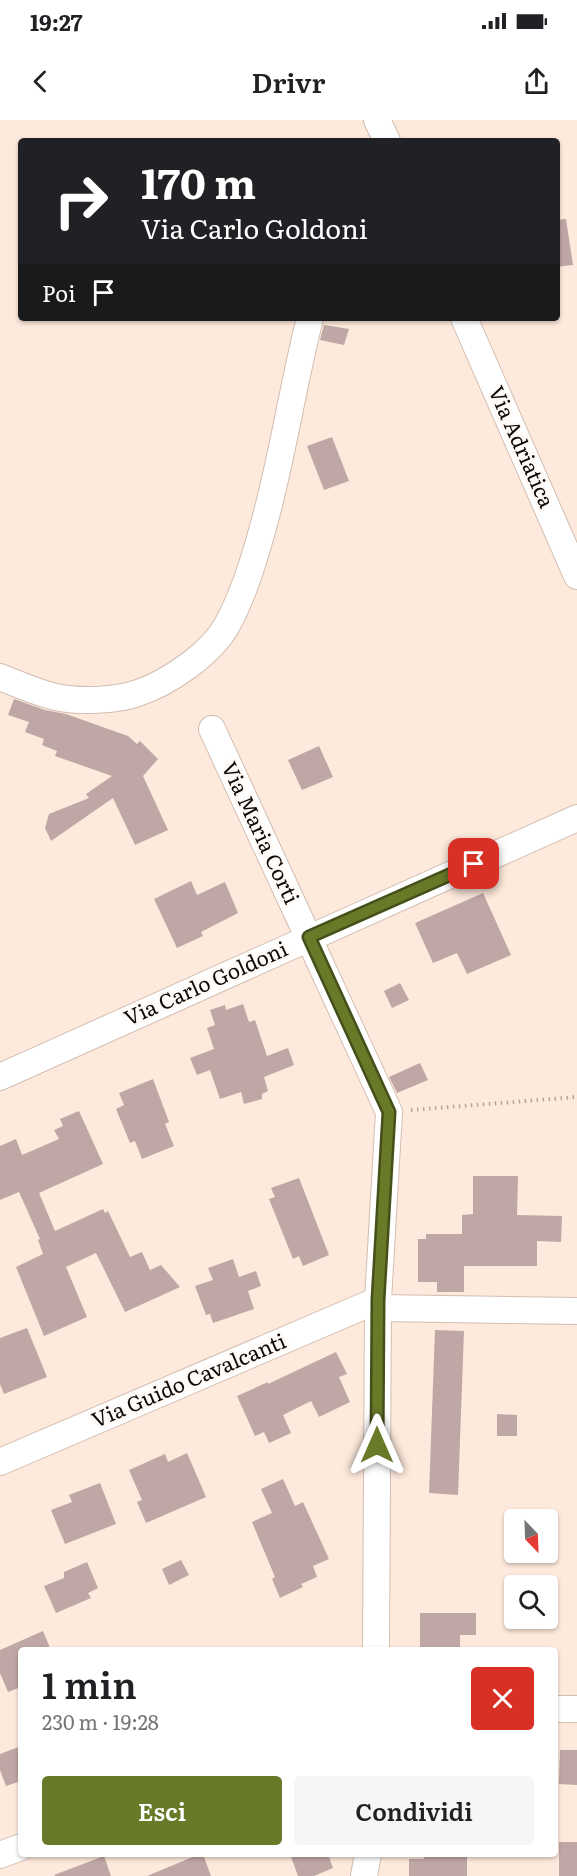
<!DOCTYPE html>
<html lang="it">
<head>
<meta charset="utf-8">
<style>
  :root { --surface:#fff; --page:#f6f6f6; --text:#202124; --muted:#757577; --accent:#687928 }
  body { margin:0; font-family:Literata,serif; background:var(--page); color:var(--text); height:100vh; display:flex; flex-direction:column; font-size:22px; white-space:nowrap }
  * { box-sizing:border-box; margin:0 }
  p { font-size:20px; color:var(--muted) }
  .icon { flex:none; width:33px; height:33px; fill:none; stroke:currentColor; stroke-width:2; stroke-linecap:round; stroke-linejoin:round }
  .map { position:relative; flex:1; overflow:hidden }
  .sheet { position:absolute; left:18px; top:1527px; width:540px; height:210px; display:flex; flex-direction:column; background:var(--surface); border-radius:6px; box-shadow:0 2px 4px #0004 }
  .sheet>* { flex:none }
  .hud { position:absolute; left:18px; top:18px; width:542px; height:183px; border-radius:6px; box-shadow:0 2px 4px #0004; background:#202124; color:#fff; overflow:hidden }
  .needle { width:39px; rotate:157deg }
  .fabs { position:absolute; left:504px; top:1389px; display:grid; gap:12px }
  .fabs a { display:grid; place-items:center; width:54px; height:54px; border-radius:6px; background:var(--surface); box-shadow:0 2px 4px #0004; font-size:30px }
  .pin { position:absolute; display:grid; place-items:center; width:51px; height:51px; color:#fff; margin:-26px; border-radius:12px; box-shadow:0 3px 9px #0006 }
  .me { position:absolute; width:66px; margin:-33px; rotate:0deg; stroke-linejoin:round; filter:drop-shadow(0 0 4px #0008) }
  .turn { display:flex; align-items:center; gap:21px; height:126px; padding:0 24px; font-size:27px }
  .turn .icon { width:78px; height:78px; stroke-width:2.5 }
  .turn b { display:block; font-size:42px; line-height:51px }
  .then { display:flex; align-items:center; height:57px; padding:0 24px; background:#0003; gap:12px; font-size:22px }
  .round { display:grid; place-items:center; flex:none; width:63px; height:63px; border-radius:6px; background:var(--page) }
  .headline { display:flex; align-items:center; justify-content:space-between; height:102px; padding:0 24px }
  h1 { font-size:36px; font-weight:600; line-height:45px }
  .primary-button { display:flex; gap:12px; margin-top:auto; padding:12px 24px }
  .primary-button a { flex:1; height:69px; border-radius:6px; background:var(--accent); color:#fff; font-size:24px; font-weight:600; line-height:69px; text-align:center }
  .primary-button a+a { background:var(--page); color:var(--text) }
  .status { display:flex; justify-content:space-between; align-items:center; height:42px; padding:0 30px; background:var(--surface); direction:ltr }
  .status svg { height:16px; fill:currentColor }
  header { display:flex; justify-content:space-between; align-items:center; height:78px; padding:0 24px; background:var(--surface); font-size:27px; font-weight:600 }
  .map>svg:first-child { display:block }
  .building { fill:#bfa7a5 }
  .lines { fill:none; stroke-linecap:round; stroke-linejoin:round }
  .minor-casing { stroke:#d2beb1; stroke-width:28 }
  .path { stroke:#b5a59a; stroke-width:4; stroke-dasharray:1.5 4.5; stroke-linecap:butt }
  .minor { stroke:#fff; stroke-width:26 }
  .route-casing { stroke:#444f1a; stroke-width:15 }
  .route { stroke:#687928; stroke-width:10 }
  .labels { text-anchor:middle; stroke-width:6; stroke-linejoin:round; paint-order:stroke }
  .street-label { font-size:21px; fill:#100a06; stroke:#fefaf8 }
</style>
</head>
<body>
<div class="status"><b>19:27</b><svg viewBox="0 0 49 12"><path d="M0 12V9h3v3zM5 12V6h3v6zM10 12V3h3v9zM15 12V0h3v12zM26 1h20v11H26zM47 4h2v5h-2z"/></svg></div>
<header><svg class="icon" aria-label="back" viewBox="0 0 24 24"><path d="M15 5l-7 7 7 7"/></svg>Drivr<svg class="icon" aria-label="share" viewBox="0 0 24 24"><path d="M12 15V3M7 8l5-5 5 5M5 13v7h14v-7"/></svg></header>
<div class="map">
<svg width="577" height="1756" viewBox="0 0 577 1756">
  <rect width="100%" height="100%" fill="#feeadc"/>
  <g class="building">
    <path d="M 566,99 L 573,145 L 556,147 L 556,100 Z"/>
    <path d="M 324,205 L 349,209 L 344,225 L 320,220 Z"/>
    <path d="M 332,317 L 349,361 L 324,370 L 307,326 Z"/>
    <path d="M 14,579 L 45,590 L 66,594 L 128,616 L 137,624 L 140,621 L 158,639 L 143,656 L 168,710 L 135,725 L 113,678 L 51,721 L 45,708 L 49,694 L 89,678 L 86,674 L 112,656 L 55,636 L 57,631 L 42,625 L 44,619 L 25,612 L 29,602 L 8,595 Z"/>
    <path d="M 319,626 L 333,657 L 302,670 L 288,640 Z"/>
    <path d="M 191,761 L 197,775 L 225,762 L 238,793 L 201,812 L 203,816 L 177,828 L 154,779 Z"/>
    <path d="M 483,773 L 511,835 L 467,854 L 457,833 L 433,843 L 415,803 Z"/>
    <path d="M 400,863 L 409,880 L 392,888 L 384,871 Z"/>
    <path d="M 243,884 L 249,902 L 255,900 L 267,936 L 288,928 L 294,945 L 264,957 L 268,971 L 262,974 L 262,979 L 244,984 L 241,972 L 220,979 L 210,950 L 197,955 L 190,938 L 214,929 L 207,908 L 215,905 L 210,890 L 225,885 L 226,890 Z"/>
    <path d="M 420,943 L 428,960 L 397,973 L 389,957 Z"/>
    <path d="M 153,959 L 169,1002 L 165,1004 L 174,1026 L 142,1039 L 135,1021 L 130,1023 L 116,989 L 124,985 L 119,973 Z"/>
    <path d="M 79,991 L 103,1044 L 39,1073 L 55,1111 L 103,1089 L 105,1093 L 108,1091 L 130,1137 L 142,1132 L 150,1150 L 161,1145 L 180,1167 L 125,1192 L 96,1133 L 66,1147 L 87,1197 L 44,1216 L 16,1147 L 43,1134 L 38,1120 L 40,1119 L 19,1072 L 0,1080 L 0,1026 L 16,1019 L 22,1035 L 59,1019 L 54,1010 L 63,1006 L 60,999 Z"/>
    <path d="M 473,1056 L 518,1056 L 517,1095 L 562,1096 L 561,1122 L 537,1121 L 537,1146 L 464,1146 L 464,1172 L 437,1172 L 437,1162 L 418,1162 L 418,1119 L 426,1119 L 426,1114 L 462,1114 L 462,1095 L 473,1094 Z"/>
    <path d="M 299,1058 L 329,1135 L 303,1146 L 299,1136 L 293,1139 L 269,1079 L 275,1077 L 271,1068 Z"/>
    <path d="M 233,1139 L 239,1157 L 256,1151 L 261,1166 L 248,1171 L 254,1189 L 213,1203 L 210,1194 L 206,1195 L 195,1166 L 213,1160 L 208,1148 Z"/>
    <path d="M 27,1208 L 47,1257 L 4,1274 L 0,1264 L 0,1218 Z"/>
    <path d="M 435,1210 L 464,1211 L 458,1375 L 429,1373 Z"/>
    <path d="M 336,1232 L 347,1254 L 339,1257 L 350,1282 L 319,1297 L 311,1281 L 283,1295 L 291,1313 L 269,1323 L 264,1312 L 255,1316 L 237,1276 L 268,1262 L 268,1264 Z"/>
    <path d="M 497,1294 L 517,1295 L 517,1316 L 497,1316 Z"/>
    <path d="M 187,1333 L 206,1377 L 146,1403 L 137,1382 L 142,1380 L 129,1350 L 165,1334 L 168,1342 Z"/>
    <path d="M 283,1359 L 295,1386 L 303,1382 L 329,1439 L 313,1446 L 317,1457 L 301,1464 L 303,1467 L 280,1478 L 272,1459 L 275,1457 L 252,1402 L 272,1393 L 261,1369 Z"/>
    <path d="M 100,1363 L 116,1404 L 65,1424 L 51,1390 L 72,1382 L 69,1375 Z"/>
    <path d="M 181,1440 L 189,1455 L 169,1465 L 162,1449 Z"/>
    <path d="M 87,1442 L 98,1468 L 88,1473 L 91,1478 L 56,1493 L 44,1466 L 64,1458 L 64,1452 Z"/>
    <path d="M 420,1493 L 476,1493 L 476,1515 L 460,1515 L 460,1530 L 420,1530 Z"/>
    <path d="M 43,1511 L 51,1530 L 21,1530 L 21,1567 L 8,1572 L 0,1553 L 0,1530 Z"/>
    <path d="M 21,1626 L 21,1661 L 6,1666 L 0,1650 L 0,1634 Z"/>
    <path d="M 560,1630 L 577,1630 L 577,1665 L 559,1664 Z"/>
    <rect x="559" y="1722" width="18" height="34"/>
    <path d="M 200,1734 L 203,1734 L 211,1756 L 147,1756 Z"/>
    <path d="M 290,1734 L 328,1734 L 333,1748 L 314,1756 L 298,1756 Z"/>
    <path d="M 424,1734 L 467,1734 L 467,1756 L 409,1756 L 409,1739 L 424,1739 Z"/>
    <path d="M 104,1736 L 111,1756 L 55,1756 L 54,1755 Z"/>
  </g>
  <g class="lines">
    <g class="minor-casing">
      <g id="minor">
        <path d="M 377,0 L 387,21"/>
        <path d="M 464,198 L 577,456"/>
        <path d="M 0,557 C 18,564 37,573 56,577 C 78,582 116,581 138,573 C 168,563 211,534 227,505 C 243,476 253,443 262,411 C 282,341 292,269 310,198"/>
        <path d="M 212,609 L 389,992 L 378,1180 L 376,1530"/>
        <path d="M 0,957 L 577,698"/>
        <path d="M 378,1188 L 577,1191"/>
        <path d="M 0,1342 L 378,1180"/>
        <path d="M 555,1589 L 577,1589"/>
        <path d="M 0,1735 L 21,1727"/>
        <path d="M 364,1756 L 368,1734"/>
      </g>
    </g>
    <path class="path" d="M 411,990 L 577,977"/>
    <use href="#minor" class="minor"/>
  </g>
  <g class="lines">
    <g class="route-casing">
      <path id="route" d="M 377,1325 L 378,1180 L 389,992 L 309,817 L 474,744"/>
    </g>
    <use href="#route" class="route"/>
  </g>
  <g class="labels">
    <g class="street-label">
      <text transform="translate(521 327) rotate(66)" y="7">Via Adriatica</text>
      <text transform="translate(260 713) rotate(65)" y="7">Via Maria Corti</text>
      <text transform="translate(206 864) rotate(-24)" y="7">Via Carlo Goldoni</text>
      <text transform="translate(189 1261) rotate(-23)" y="7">Via Guido Cavalcanti</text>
    </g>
  </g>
</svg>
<div class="fabs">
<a><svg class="needle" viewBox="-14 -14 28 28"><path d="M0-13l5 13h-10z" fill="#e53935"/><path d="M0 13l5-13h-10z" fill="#757577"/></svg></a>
<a><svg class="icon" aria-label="search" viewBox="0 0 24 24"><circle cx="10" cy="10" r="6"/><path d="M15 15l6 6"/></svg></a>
</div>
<div class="pin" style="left:474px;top:744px;background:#d93025"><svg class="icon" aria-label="arrive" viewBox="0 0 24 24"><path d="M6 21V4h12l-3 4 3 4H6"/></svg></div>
<svg class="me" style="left:377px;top:1325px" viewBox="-20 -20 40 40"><path d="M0-17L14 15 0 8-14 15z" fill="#687928" stroke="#fff" stroke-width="4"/></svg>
<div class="hud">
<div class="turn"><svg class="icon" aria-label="right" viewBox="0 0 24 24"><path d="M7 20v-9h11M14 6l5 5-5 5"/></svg><div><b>170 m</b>Via Carlo Goldoni</div></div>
<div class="then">Poi<svg class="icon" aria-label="arrive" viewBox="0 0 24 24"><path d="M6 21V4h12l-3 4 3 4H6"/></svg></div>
</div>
<section class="sheet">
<div class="headline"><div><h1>1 min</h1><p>230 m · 19:28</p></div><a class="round" style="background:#d93025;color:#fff"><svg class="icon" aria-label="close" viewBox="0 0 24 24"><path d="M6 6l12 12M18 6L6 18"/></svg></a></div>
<div class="primary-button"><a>Esci</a><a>Condividi</a></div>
</section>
</div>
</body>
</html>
